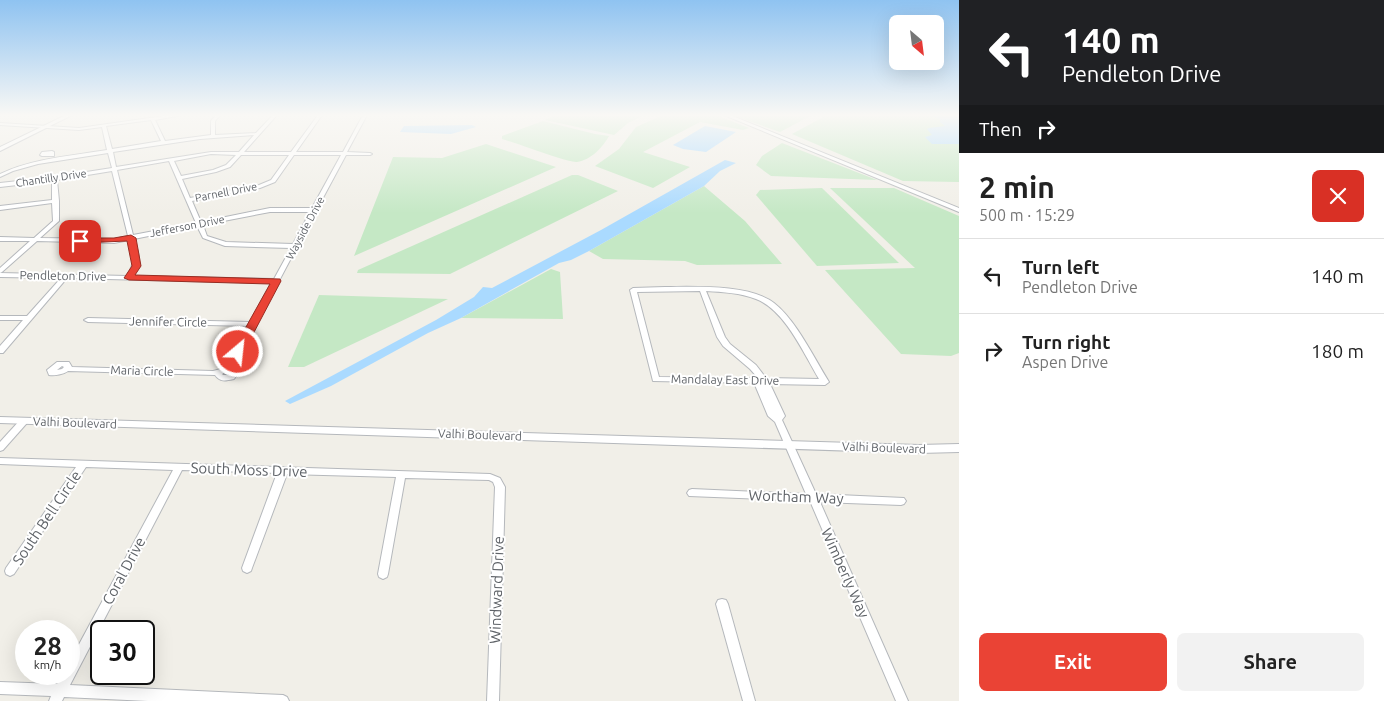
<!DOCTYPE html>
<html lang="en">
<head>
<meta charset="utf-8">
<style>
  :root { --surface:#fff; --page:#f2f2f2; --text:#222; --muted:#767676; --line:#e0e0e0; --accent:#ea4335 }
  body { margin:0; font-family:Ubuntu,sans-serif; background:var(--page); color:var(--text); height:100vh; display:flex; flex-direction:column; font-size:19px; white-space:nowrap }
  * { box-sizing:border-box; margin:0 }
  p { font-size:16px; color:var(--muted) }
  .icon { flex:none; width:28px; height:28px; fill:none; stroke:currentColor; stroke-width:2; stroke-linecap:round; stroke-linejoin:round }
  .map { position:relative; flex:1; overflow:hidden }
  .details { display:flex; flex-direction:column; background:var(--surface); width:425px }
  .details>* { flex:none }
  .hud { background:#202124; color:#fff; overflow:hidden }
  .needle { width:32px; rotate:152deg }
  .buttons { position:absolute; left:889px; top:15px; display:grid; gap:10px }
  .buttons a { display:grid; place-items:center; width:55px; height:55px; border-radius:8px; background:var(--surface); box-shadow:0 5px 20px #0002; font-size:25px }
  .speed { position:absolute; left:15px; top:620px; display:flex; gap:10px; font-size:25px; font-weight:700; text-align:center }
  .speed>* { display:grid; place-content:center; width:65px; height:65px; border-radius:50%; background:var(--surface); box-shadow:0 5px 20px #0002; line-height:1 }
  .speed small { font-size:12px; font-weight:400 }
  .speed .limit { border:2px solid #111; border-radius:8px; background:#fff; color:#111 }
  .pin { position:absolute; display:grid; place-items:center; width:42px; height:42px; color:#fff; margin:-21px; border-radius:10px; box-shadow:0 2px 8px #0006 }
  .me { position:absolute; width:55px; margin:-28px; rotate:28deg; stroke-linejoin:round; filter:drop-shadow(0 0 4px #0008) }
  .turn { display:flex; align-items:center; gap:18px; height:105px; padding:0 20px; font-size:22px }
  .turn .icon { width:65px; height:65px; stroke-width:2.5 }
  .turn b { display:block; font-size:35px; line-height:42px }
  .then { display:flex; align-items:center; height:48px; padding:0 20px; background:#0003; gap:10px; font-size:19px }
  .round { display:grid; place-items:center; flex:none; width:52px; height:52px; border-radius:8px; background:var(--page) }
  .summary { display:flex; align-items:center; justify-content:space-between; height:85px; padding:0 20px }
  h1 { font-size:30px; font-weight:600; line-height:38px }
  .primary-button { display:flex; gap:10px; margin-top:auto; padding:10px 20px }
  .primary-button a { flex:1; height:58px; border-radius:8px; background:var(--accent); color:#fff; font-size:20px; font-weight:600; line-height:58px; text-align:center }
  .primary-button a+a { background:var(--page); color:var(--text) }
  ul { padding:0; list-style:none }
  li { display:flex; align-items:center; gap:15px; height:75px; padding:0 20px; border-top:1px solid var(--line) }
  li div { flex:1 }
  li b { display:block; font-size:19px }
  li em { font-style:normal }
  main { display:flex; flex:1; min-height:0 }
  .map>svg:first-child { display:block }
  .green { fill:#c5e8c5 }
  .water { fill:#aadaff }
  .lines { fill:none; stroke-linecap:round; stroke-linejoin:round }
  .minor-casing { stroke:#b5b8bc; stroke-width:2 }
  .tertiary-casing { stroke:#b5b8bc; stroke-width:2 }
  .minor { fill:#fff; fill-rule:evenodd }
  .tertiary { fill:#fff; fill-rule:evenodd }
  .route { fill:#ea4335; stroke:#982c22 }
  .labels { text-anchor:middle; stroke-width:4; stroke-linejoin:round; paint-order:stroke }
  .far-street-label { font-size:11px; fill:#5f6368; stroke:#fff }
  .street-label { font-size:12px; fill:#5f6368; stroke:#fff }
  .near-street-label { font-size:15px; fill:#5f6368; stroke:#fff }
</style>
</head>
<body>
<main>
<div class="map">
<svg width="959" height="701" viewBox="0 0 959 701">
  <rect width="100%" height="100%" fill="#f1efe8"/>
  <g class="green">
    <path d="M 556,115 L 644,115 L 628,123 L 614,135 L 545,120 Z"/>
    <path d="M 663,115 L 716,115 L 749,128 L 743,130 L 700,122 L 643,152 L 690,167 L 653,188 L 595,166 L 619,149 L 636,127 Z"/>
    <path d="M 732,115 L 812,115 L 780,132 Z"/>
    <path d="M 827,115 L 959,115 L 959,182 L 903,181 L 792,134 Z"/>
    <path d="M 543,121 L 595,134 L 609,136 C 603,147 591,160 577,162 C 568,163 514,142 502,139 L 502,136 Z"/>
    <path d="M 782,143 L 877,180 L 771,176 L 756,165 L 762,156 Z"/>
    <path d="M 486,144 L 556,167 L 354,256 L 393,157 L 442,158 Z"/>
    <path d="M 572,175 L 578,175 L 618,191 L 450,274 L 357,273 L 358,270 Z"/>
    <path d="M 704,186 L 745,221 L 782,264 L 697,265 L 685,261 L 603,259 L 589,251 Z"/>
    <path d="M 822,188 L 899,263 L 817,266 L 756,195 L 760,190 Z"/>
    <path d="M 830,188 L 894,188 L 959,216 L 959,353 L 951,356 L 901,354 L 825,270 L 915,268 Z"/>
    <path d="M 551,269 L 560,272 L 563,319 L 461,318 Z"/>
    <path d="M 319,295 L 448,299 L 304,367 L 288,367 Z"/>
  </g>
  <g class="water">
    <path d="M 929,115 L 959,115 L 959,144 L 932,144 L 925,137 L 932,135 L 927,129 L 929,128 L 945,126 L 940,122 L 940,119 Z"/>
    <path d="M 472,125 L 476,127 L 451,134 L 400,132 L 404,126 Z"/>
    <path d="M 705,126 L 736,132 L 706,152 L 683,149 L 673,145 Z"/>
    <path d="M 725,160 L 736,163 L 720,171 L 704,186 L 589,251 L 571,260 L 559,263 L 461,318 L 428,333 L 331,386 L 290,404 L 285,401 L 436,320 L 474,297 L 483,287 L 492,288 L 601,230 Z"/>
  </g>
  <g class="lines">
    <g class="minor-casing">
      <g id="minor">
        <path d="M 171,115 L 182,115 L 155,120 L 165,141 L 211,135 L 211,121 L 216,115 L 220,115 L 215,121 L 215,135 L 256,133 L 273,115 L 277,115 L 244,152 L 291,152 L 318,115 L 322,115 L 296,152 L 343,152 L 363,115 L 367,115 L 347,152 L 370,153 L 372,154 L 370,155 L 346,155 L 317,209 L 318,210 L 316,211 L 234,366 L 239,372 L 234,379 C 225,381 220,382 215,375 L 68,371 C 64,374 55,376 49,375 L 47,370 L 57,362 L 69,362 L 72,367 L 213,371 L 221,369 L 227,365 L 248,326 L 88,322 L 84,320 L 88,318 L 250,322 L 271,283 L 67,278 L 3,353 L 0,353 L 0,346 L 23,320 L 0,320 L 0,316 L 27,316 L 61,278 L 0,277 L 0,273 L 127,276 C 136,260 133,257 129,240 L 114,243 L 37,241 L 2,272 L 0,273 L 0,268 L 30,241 L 0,241 L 0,237 L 34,238 L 53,221 L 52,203 L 0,210 L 0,206 L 52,200 L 52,181 L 0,187 L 0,183 L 54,177 L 112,168 L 108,153 L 38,164 L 13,171 L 0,177 L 0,174 C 34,158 71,156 107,150 L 102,127 L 79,130 L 0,125 L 0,123 L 79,128 ZM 151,120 L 161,141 L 112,149 L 106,126 ZM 254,135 L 239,152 L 211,152 L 116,167 L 113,152 L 200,139 ZM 211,154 L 236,155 L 226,165 L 213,170 L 181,176 L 174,161 ZM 241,155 L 289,155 L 271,180 L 259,185 L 190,198 L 182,179 L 216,172 L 230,167 ZM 294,155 L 341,155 L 312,208 L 270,208 L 201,222 L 192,201 L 260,188 L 275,182 ZM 169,161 L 196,223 L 133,235 L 117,170 ZM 112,171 L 128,236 L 114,239 L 40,238 L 59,221 L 59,201 L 57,180 ZM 270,212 L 310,212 L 293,244 L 226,242 L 207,236 L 203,225 ZM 197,226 L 203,238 L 225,246 L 291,248 L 274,279 L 133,276 C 143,260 139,256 134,239 ZM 62,366 L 64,367 L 62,369 L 57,370 ZM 229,370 L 231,372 L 229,375 L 223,375 L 222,374 Z"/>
        <path d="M 52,151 L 54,152 L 54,156 L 42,156 L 40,155 L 42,152 Z"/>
        <path d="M 665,287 C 696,287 749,284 774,303 C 796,320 814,358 829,382 L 825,385 L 770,384 L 785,416 L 782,420 L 816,494 L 904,498 L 906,501 L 904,504 L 901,505 L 820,502 L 908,701 L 896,701 L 810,501 L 689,496 L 687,493 L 689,490 L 692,489 L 806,494 L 775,422 L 768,416 L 755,385 L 756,383 L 653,381 L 630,290 L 633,288 ZM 700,291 L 717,337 L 723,346 L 750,369 L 758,378 L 659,377 L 637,292 ZM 706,291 C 723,292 740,293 756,299 C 785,310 804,354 819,379 L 766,378 L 756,365 L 730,344 L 725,337 Z"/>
        <path d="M 24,418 L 27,419 L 28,421 L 27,423 L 3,450 L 0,451 L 0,442 L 21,419 Z"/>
        <path d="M 0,458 L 490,474 L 500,478 L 505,487 L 499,701 L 487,701 L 495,487 L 493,482 L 489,480 L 405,478 L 388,574 L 387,577 L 383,579 L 379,577 L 378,574 L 396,477 L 287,474 L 252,568 L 251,571 L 247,573 L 243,571 L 242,568 L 277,473 L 182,470 L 70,685 L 283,695 L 287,697 L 289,701 L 148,701 L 64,697 L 62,701 L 49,701 L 51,696 L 0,694 L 0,682 L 57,684 L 63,674 L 69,674 L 69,663 L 173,470 L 86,467 L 14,574 L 10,576 L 6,574 L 5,571 L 6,568 L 76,467 L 0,464 Z"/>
        <path d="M 722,599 L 726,600 L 728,604 L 755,701 L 743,701 L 716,604 L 718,600 Z"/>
      </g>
    </g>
    <g class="tertiary-casing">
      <g id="tertiary">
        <path d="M 66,115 L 72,115 L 0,151 L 0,147 Z"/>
        <path d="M 724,115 L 730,115 L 959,208 L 959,212 Z"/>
        <path d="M 0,417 L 919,445 L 959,444 L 959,452 L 919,453 L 0,423 Z"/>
      </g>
    </g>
    <use href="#minor" class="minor"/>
    <use href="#tertiary" class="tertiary"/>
  </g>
  <linearGradient id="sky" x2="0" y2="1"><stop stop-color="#8fc3f1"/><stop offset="0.54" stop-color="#f9f8f5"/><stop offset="1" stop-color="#f9f8f5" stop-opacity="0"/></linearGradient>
  <rect width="959" height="213" fill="url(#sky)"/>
  <path class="route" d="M 131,235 L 136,238 L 141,266 L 135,275 L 280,279 L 281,281 L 242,355 L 238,356 L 232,352 L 270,284 L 129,280 L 124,278 L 132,266 L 127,241 L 80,243 L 75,241 L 80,238 L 114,238 Z"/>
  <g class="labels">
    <g class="far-street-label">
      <text transform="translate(51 178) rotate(-8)" y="4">Chantilly Drive</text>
      <text transform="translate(226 192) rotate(-11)" y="4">Parnell Drive</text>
      <text transform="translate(187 226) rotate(-11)" y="4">Jefferson Drive</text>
      <text transform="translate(305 228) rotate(-62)" y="4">Wayside Drive</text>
    </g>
    <g class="street-label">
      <text transform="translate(63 276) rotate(1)" y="4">Pendleton Drive</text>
      <text transform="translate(168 322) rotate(1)" y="4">Jennifer Circle</text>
      <text transform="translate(142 371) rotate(2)" y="4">Maria Circle</text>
      <text transform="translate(725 380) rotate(1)" y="4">Mandalay East Drive</text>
      <text transform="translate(75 423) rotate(2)" y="4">Valhi Boulevard</text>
      <text transform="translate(480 435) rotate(2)" y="4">Valhi Boulevard</text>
      <text transform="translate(884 448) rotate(2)" y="4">Valhi Boulevard</text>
    </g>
    <g class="near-street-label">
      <text transform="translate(249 470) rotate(2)" y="5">South Moss Drive</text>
      <text transform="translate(796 497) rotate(2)" y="5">Wortham Way</text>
      <text transform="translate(47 518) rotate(-56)" y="5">South Bell Circle</text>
      <text transform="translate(124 571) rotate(-62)" y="5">Coral Drive</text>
      <text transform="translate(845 573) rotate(66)" y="5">Wimberly Way</text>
      <text transform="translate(497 590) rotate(-88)" y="5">Windward Drive</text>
    </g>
  </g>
</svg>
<div class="buttons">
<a><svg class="needle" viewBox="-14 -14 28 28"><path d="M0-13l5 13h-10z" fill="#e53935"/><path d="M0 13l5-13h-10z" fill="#767676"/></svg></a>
</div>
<div class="speed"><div>28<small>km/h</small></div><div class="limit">30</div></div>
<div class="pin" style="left:80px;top:241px;background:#d93025"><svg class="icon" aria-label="arrive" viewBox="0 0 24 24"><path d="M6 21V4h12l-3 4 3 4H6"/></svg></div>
<svg class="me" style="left:238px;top:352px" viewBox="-20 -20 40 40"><circle r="17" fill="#ea4335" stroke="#fff" stroke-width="3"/><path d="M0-11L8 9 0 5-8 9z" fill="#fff"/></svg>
</div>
<section class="details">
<div class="hud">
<div class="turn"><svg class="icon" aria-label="left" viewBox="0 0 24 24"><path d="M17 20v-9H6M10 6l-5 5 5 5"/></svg><div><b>140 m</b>Pendleton Drive</div></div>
<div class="then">Then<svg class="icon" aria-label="right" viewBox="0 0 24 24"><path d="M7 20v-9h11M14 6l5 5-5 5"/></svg></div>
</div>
<div class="summary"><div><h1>2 min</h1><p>500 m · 15:29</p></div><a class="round" style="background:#d93025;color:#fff"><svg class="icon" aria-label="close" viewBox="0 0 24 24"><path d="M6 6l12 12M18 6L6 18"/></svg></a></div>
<ul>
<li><svg class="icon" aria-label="left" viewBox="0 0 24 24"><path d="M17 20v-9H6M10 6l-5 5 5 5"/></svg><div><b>Turn left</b><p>Pendleton Drive</p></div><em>140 m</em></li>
<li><svg class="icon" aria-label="right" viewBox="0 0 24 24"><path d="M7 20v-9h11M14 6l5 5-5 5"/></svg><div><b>Turn right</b><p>Aspen Drive</p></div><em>180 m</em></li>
</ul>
<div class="primary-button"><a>Exit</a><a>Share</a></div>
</section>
</main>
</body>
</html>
